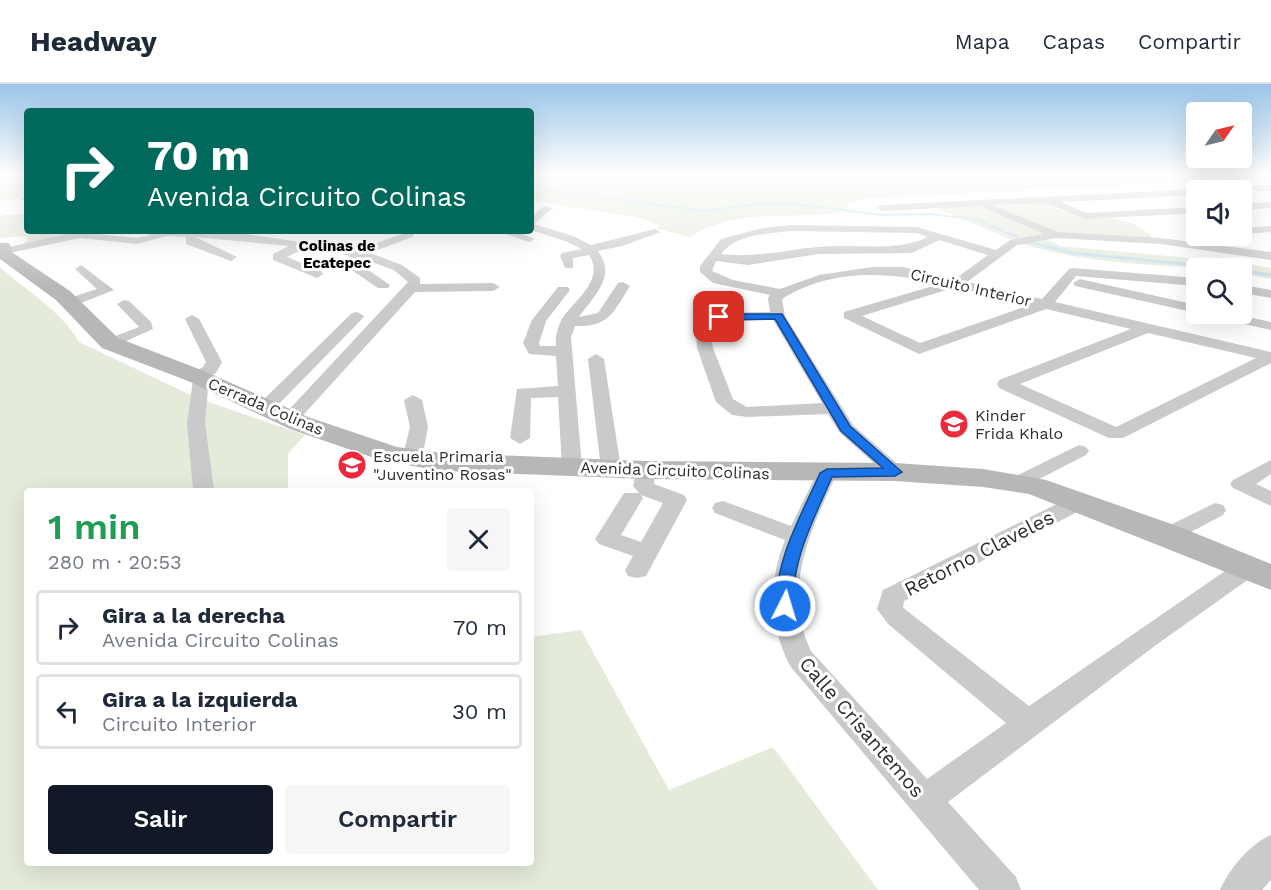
<!DOCTYPE html>
<html lang="es">
<head>
<meta charset="utf-8">
<style>
  :root { --surface:#fff; --page:#f6f6f7; --text:#1f2937; --muted:#747a83; --line:#e0e1e3; --accent:#111827 }
  body { margin:0; font-family:"Work Sans",sans-serif; background:var(--page); color:var(--text); height:100vh; display:flex; flex-direction:column; font-size:22px; white-space:nowrap }
  * { box-sizing:border-box; margin:0 }
  p { font-size:20px; color:var(--muted) }
  .icon { flex:none; width:33px; height:33px; fill:none; stroke:currentColor; stroke-width:2; stroke-linecap:round; stroke-linejoin:round }
  .map { position:relative; flex:1; overflow:hidden }
  .drawer { position:absolute; left:24px; top:404px; width:510px; height:378px; display:flex; flex-direction:column; background:var(--surface); border-radius:6px; box-shadow:0 6px 24px #0002 }
  .drawer>* { flex:none }
  .top-card { position:absolute; left:24px; top:24px; width:510px; height:126px; border-radius:6px; box-shadow:0 6px 24px #0002; background:#00695c; color:#fff; overflow:hidden }
  .needle { width:39px; rotate:56deg }
  .fabs { position:absolute; left:1186px; top:18px; display:grid; gap:12px }
  .fabs a { display:grid; place-items:center; width:66px; height:66px; border-radius:6px; background:var(--surface); box-shadow:0 6px 24px #0002; font-size:30px }
  .pin { position:absolute; display:grid; place-items:center; width:51px; height:51px; color:#fff; margin:-26px; border-radius:12px; box-shadow:0 3px 9px #0006 }
  .me { position:absolute; width:66px; margin:-33px; rotate:5deg; stroke-linejoin:round; filter:drop-shadow(0 0 4px #0008) }
  .turn { display:flex; align-items:center; gap:21px; height:126px; padding:0 24px; font-size:27px }
  .turn .icon { width:78px; height:78px; stroke-width:2.5 }
  .turn b { display:block; font-size:42px; line-height:51px }
  .round { display:grid; place-items:center; flex:none; width:63px; height:63px; border-radius:6px; background:var(--page) }
  .summary { display:flex; align-items:center; justify-content:space-between; height:102px; padding:0 24px }
  h1 { font-size:36px; font-weight:600; line-height:45px; color:#1e9e55 }
  .cta { display:flex; gap:12px; margin-top:auto; padding:12px 24px }
  .cta a { flex:1; height:69px; border-radius:6px; background:var(--accent); color:#fff; font-size:24px; font-weight:600; line-height:69px; text-align:center }
  .cta a+a { background:var(--page); color:var(--text) }
  ul { padding:0; list-style:none }
  li { display:flex; align-items:center; gap:18px; height:75px; margin:0 12px 9px; padding:0 12px; border:3px solid var(--line); border-radius:6px }
  li div { flex:1 }
  li b { display:block; font-size:22px }
  li em { font-style:normal }
  header { display:flex; align-items:center; gap:36px; box-sizing:border-box; height:84px; padding:0 30px; background:var(--surface); border-bottom:2px solid var(--line) }
  header strong { font-size:28px }
  nav { display:flex; gap:33px; margin-inline-start:auto; font-size:21px }
  .map>svg:first-child { display:block }
  .green { fill:#e4ebda }
  .lines { fill:none; stroke-linecap:round; stroke-linejoin:round }
  .stream-far1 { stroke:#c5deec; stroke-width:2 }
  .stream { stroke:#c5deec; stroke-width:3 }
  .street { fill:#cacaca; fill-rule:evenodd }
  .secondary { fill:#b7b7b7; fill-rule:evenodd }
  .route { fill:#1a73e8; stroke:#114b97; stroke-width:1.5 }
  .labels { text-anchor:middle; stroke-width:6; stroke-linejoin:round; paint-order:stroke }
  .far-neighbourhood-label { font-size:15px; font-weight:bold; fill:#000; stroke:#fff }
  .street-label { font-size:16px; fill:#2d2d2d; stroke:#fff }
  .poi-label { font-size:16px; fill:#2d2d2d; stroke:#fff; text-anchor:start }
  .near-street-label { font-size:20px; fill:#2d2d2d; stroke:#fff }
</style>
</head>
<body>
<header>
<strong>Headway</strong>
<nav><a>Mapa</a><a>Capas</a><a>Compartir</a></nav>
</header>
<div class="map">
<svg width="1271" height="806" viewBox="0 0 1271 806">
  <rect width="100%" height="100%" fill="#fff"/>
  <g class="green">
    <path d="M 0,90 L 27,90 L 27,113 L 0,117 Z"/>
    <path d="M 531,90 L 1271,90 L 1271,94 L 868,114 L 848,120 L 846,126 L 835,129 C 787,135 731,125 690,153 L 658,145 L 658,141 L 636,133 L 531,117 Z"/>
    <path d="M 1045,118 C 1052,122 1059,126 1066,128 C 1095,138 1132,127 1153,155 L 1053,151 L 1049,156 L 1060,162 L 1243,179 L 1271,184 L 1271,195 L 1242,190 L 1242,184 C 1179,184 1089,180 1029,162 C 998,152 967,136 936,124 Z"/>
    <path d="M 27,130 L 27,147 L 94,147 L 22,160 L 27,157 L 26,152 L 0,154 L 0,131 Z"/>
    <path d="M 0,183 C 26,207 62,227 79,258 L 197,314 L 305,351 L 288,370 L 288,406 L 27,406 L 27,778 L 531,778 L 531,553 L 581,546 L 669,706 L 773,663 L 878,806 L 0,806 Z"/>
  </g>
  <g class="lines">
    <path class="stream-far1" d="M 531,104 L 705,127 L 756,120 L 793,120 L 882,131 L 930,130 L 978,136 L 1014,152"/>
    <g class="stream">
      <path d="M 1011,150 L 1017,153"/>
      <path d="M 1029,158 L 1073,169 L 1225,184"/>
      <path d="M 1242,187 L 1271,191"/>
    </g>
    <g class="street">
      <path d="M 1271,101 L 1271,107 L 1214,106 L 1219,103 Z"/>
      <path d="M 1197,106 L 1197,111 L 1061,118 L 1086,129 L 1197,123 L 1197,129 L 1085,135 L 1046,119 L 992,121 L 1058,148 L 1161,154 L 1271,168 L 1271,176 L 1161,160 L 1056,154 L 1017,161 L 967,198 L 1042,215 L 1069,185 L 1073,184 L 1197,194 L 1197,202 L 1076,192 L 1055,218 L 1271,268 L 1271,279 L 1123,354 L 1109,354 L 999,304 L 997,300 L 999,296 L 1131,245 L 1046,225 L 919,270 L 844,234 L 844,228 L 940,200 C 888,187 829,185 782,215 L 785,232 L 853,341 L 902,384 L 905,388 L 902,392 L 888,392 L 839,348 L 828,330 L 747,333 L 732,331 L 716,318 L 697,264 L 696,245 L 704,233 L 719,229 L 770,228 L 768,214 L 770,211 L 713,199 L 700,188 L 700,182 L 721,155 L 763,144 L 791,141 L 917,143 L 996,166 L 1010,156 L 1044,150 L 980,122 L 882,127 L 877,124 L 882,121 L 1197,105 L 1201,106 ZM 791,147 L 916,149 L 928,153 C 894,169 855,159 818,163 C 783,166 757,174 721,170 C 736,150 767,150 791,147 ZM 939,156 L 988,171 L 955,195 L 903,183 L 872,183 L 819,191 L 780,205 L 733,196 L 712,187 L 716,177 L 748,181 L 819,170 L 912,169 ZM 956,203 L 1030,221 L 920,259 L 862,232 ZM 773,236 L 822,319 L 747,323 L 733,315 L 713,264 L 710,245 L 714,239 L 720,237 ZM 1148,249 L 1256,274 L 1116,343 L 1020,300 Z"/>
      <path d="M 25,112 L 27,112 L 27,118 L 20,115 Z"/>
      <path d="M 1271,118 L 1271,124 L 1242,126 L 1242,120 Z"/>
      <path d="M 544,122 L 553,124 L 534,140 L 573,152 L 591,161 L 655,145 L 661,148 L 622,162 L 598,167 C 617,192 594,212 579,233 L 598,229 L 618,199 L 623,198 L 630,202 C 613,229 609,243 575,242 L 571,253 L 582,383 L 579,387 L 565,387 L 562,383 L 558,313 L 531,314 L 530,354 L 520,360 L 510,354 L 517,305 L 558,302 L 556,272 L 529,270 L 523,259 L 532,236 L 558,203 L 568,203 L 570,206 L 546,237 L 539,259 L 540,262 L 556,262 C 555,253 558,242 562,235 C 573,217 606,196 589,171 L 573,174 L 573,184 L 565,184 L 560,172 L 562,169 L 582,165 L 565,157 L 531,146 L 531,133 Z"/>
      <path d="M 1271,142 L 1271,148 L 1242,150 L 1242,144 Z"/>
      <path d="M 81,147 L 102,147 L 96,150 L 137,154 L 151,151 L 138,147 L 246,150 L 356,166 L 408,148 L 414,151 L 412,153 L 370,169 L 402,181 L 420,194 L 420,200 L 493,199 L 500,203 L 493,207 L 415,208 L 296,339 L 284,339 L 281,335 L 284,331 L 408,198 L 394,186 L 363,175 L 357,178 L 390,201 L 388,204 L 378,204 L 344,181 L 344,175 L 350,172 C 325,166 310,160 287,173 L 321,187 L 323,190 L 317,194 L 273,176 L 273,170 L 289,162 L 205,154 L 195,153 L 237,173 L 231,177 L 186,160 L 186,153 L 167,152 L 137,160 L 80,154 L 0,171 L 0,165 Z"/>
      <path d="M 497,147 L 515,147 L 535,155 L 529,158 Z"/>
      <path d="M 81,181 L 114,206 L 76,221 L 66,221 L 66,215 L 97,205 L 75,185 Z"/>
      <path d="M 1080,195 L 1197,221 L 1197,229 L 1075,202 L 1073,199 Z"/>
      <path d="M 1242,201 L 1271,206 L 1271,214 L 1242,209 Z"/>
      <path d="M 124,216 L 129,217 L 151,238 L 153,245 L 115,262 L 105,262 L 102,259 L 105,256 L 139,243 L 117,220 Z"/>
      <path d="M 357,228 L 364,232 L 362,235 L 271,328 L 259,328 L 256,324 L 259,320 L 352,229 Z"/>
      <path d="M 1210,230 L 1234,230 L 1271,238 L 1271,246 L 1212,233 Z"/>
      <path d="M 192,231 L 199,235 L 222,278 L 216,289 L 209,293 L 205,339 L 214,406 L 193,406 L 187,339 L 193,296 L 188,292 L 203,283 L 206,278 L 185,235 Z"/>
      <path d="M 596,270 L 604,275 L 621,385 L 618,389 L 604,389 L 601,385 L 588,275 Z"/>
      <path d="M 413,311 L 422,316 L 428,343 L 422,375 L 419,379 L 405,379 L 402,375 L 410,343 L 404,316 Z"/>
      <path d="M 1079,361 L 1086,363 L 1089,367 L 1086,371 L 1024,403 L 1010,403 L 1007,399 L 1010,395 Z"/>
      <path d="M 1271,376 L 1271,390 L 1256,400 L 1271,407 L 1271,422 L 1233,404 L 1230,400 L 1233,396 Z"/>
      <path d="M 645,380 L 652,382 L 655,386 L 654,400 L 684,411 L 687,416 L 646,492 L 637,494 L 628,492 L 625,486 L 633,472 L 599,460 L 595,455 L 624,409 L 639,409 L 633,402 L 638,382 ZM 641,411 L 663,419 L 641,458 L 621,451 L 643,414 Z"/>
      <path d="M 827,383 L 834,385 L 837,389 C 811,446 781,505 811,567 L 927,695 L 1006,639 L 888,540 L 877,525 L 883,506 L 1071,413 L 1087,413 L 1090,418 L 1087,423 L 904,517 L 903,523 L 906,526 L 1029,622 L 1238,478 L 1247,476 L 1256,478 L 1259,484 L 1256,490 L 1156,561 L 948,718 L 1016,793 L 1021,806 L 979,806 L 790,582 C 769,540 768,499 785,456 L 715,429 L 712,424 L 715,419 L 723,417 L 791,442 L 817,389 L 820,385 Z"/>
      <path d="M 1215,419 L 1223,421 L 1226,426 L 1223,431 L 1176,456 L 1168,458 L 1160,456 L 1157,451 L 1160,446 Z"/>
      <path d="M 1271,751 L 1271,796 L 1262,806 L 1220,806 C 1229,785 1250,760 1271,751 Z"/>
    </g>
    <path class="secondary" d="M 0,159 L 9,159 L 13,169 L 70,207 L 118,254 L 204,287 L 308,333 L 397,363 L 442,369 L 645,377 L 895,379 L 983,385 L 1046,396 L 1180,443 L 1271,480 L 1271,506 L 1029,410 L 983,403 L 895,397 L 645,395 L 442,387 L 383,377 L 290,345 L 188,297 L 102,264 L 56,216 L 0,175 Z"/>
  </g>
  <linearGradient id="sky" x2="0" y2="1"><stop stop-color="#9ac5ea"/><stop offset="0.44" stop-color="#fff"/><stop offset="1" stop-color="#fff" stop-opacity="0"/></linearGradient>
  <rect width="1271" height="203" fill="url(#sky)"/>
  <path class="route" d="M 782,230 L 850,342 L 902,388 L 895,392 L 832,393 C 815,433 790,478 794,522 L 785,529 L 777,522 C 774,477 802,430 820,389 L 827,385 L 883,384 L 841,347 L 775,235 L 719,236 L 714,233 L 719,230 Z"/>
  <defs>
    <g id="school-disc" transform="scale(1.5)"><circle r="9.5" fill="#ea2a3d" stroke="#fff"/><path d="M0-5L7-2L0 1L-7-2ZM-4 1L0 2.5L4 1V4Q0 6-4 4Z" fill="#fff"/></g>
  </defs>
  <g fill-rule="evenodd">
    <use href="#school-disc" x="954" y="340"/>
    <use href="#school-disc" x="352" y="381"/>
  </g>
  <g class="labels">
    <g class="far-neighbourhood-label">
      <text x="337" y="167">Colinas de<tspan x="337" dy="17">Ecatepec</tspan></text>
    </g>
    <g class="street-label">
      <text transform="translate(971 203) rotate(13)" y="6">Circuito Interior</text>
      <text transform="translate(266 322) rotate(23)" y="6">Cerrada Colinas</text>
      <text transform="translate(675 386) rotate(2)" y="6">Avenida Circuito Colinas</text>
    </g>
    <g class="poi-label">
      <text x="975" y="337">Kinder<tspan x="975" dy="18">Frida Khalo</tspan></text>
      <text x="373" y="378">Escuela Primaria<tspan x="373" dy="18">"Juventino Rosas"</tspan></text>
    </g>
    <g class="near-street-label">
      <text transform="translate(979 469) rotate(-27)" y="7">Retorno Claveles</text>
      <text transform="translate(862 643) rotate(49)" y="7">Calle Crisantemos</text>
    </g>
  </g>
</svg>
<div class="fabs">
<a><svg class="needle" viewBox="-14 -14 28 28"><path d="M0-13l5 13h-10z" fill="#e53935"/><path d="M0 13l5-13h-10z" fill="#747a83"/></svg></a>
<a><svg class="icon" aria-label="sound" viewBox="0 0 24 24"><path d="M4 9h4l5-4v14l-5-4H4zM17 9q2 3 0 6"/></svg></a>
<a><svg class="icon" aria-label="search" viewBox="0 0 24 24"><circle cx="10" cy="10" r="6"/><path d="M15 15l6 6"/></svg></a>
</div>
<div class="pin" style="left:719px;top:233px;background:#d93025"><svg class="icon" aria-label="arrive" viewBox="0 0 24 24"><path d="M6 21V4h12l-3 4 3 4H6"/></svg></div>
<svg class="me" style="left:785px;top:522px" viewBox="-20 -20 40 40"><circle r="17" fill="#1a73e8" stroke="#fff" stroke-width="3"/><path d="M0-11L8 9 0 5-8 9z" fill="#fff"/></svg>
<div class="top-card">
<div class="turn"><svg class="icon" aria-label="right" viewBox="0 0 24 24"><path d="M7 20v-9h11M14 6l5 5-5 5"/></svg><div><b>70 m</b>Avenida Circuito Colinas</div></div>
</div>
<section class="drawer">
<div class="summary"><div><h1>1 min</h1><p>280 m · 20:53</p></div><a class="round"><svg class="icon" aria-label="close" viewBox="0 0 24 24"><path d="M6 6l12 12M18 6L6 18"/></svg></a></div>
<ul>
<li><svg class="icon" aria-label="right" viewBox="0 0 24 24"><path d="M7 20v-9h11M14 6l5 5-5 5"/></svg><div><b>Gira a la derecha</b><p>Avenida Circuito Colinas</p></div><em>70 m</em></li>
<li><svg class="icon" aria-label="left" viewBox="0 0 24 24"><path d="M17 20v-9H6M10 6l-5 5 5 5"/></svg><div><b>Gira a la izquierda</b><p>Circuito Interior</p></div><em>30 m</em></li>
</ul>
<div class="cta"><a>Salir</a><a>Compartir</a></div>
</section>
</div>
</body>
</html>
